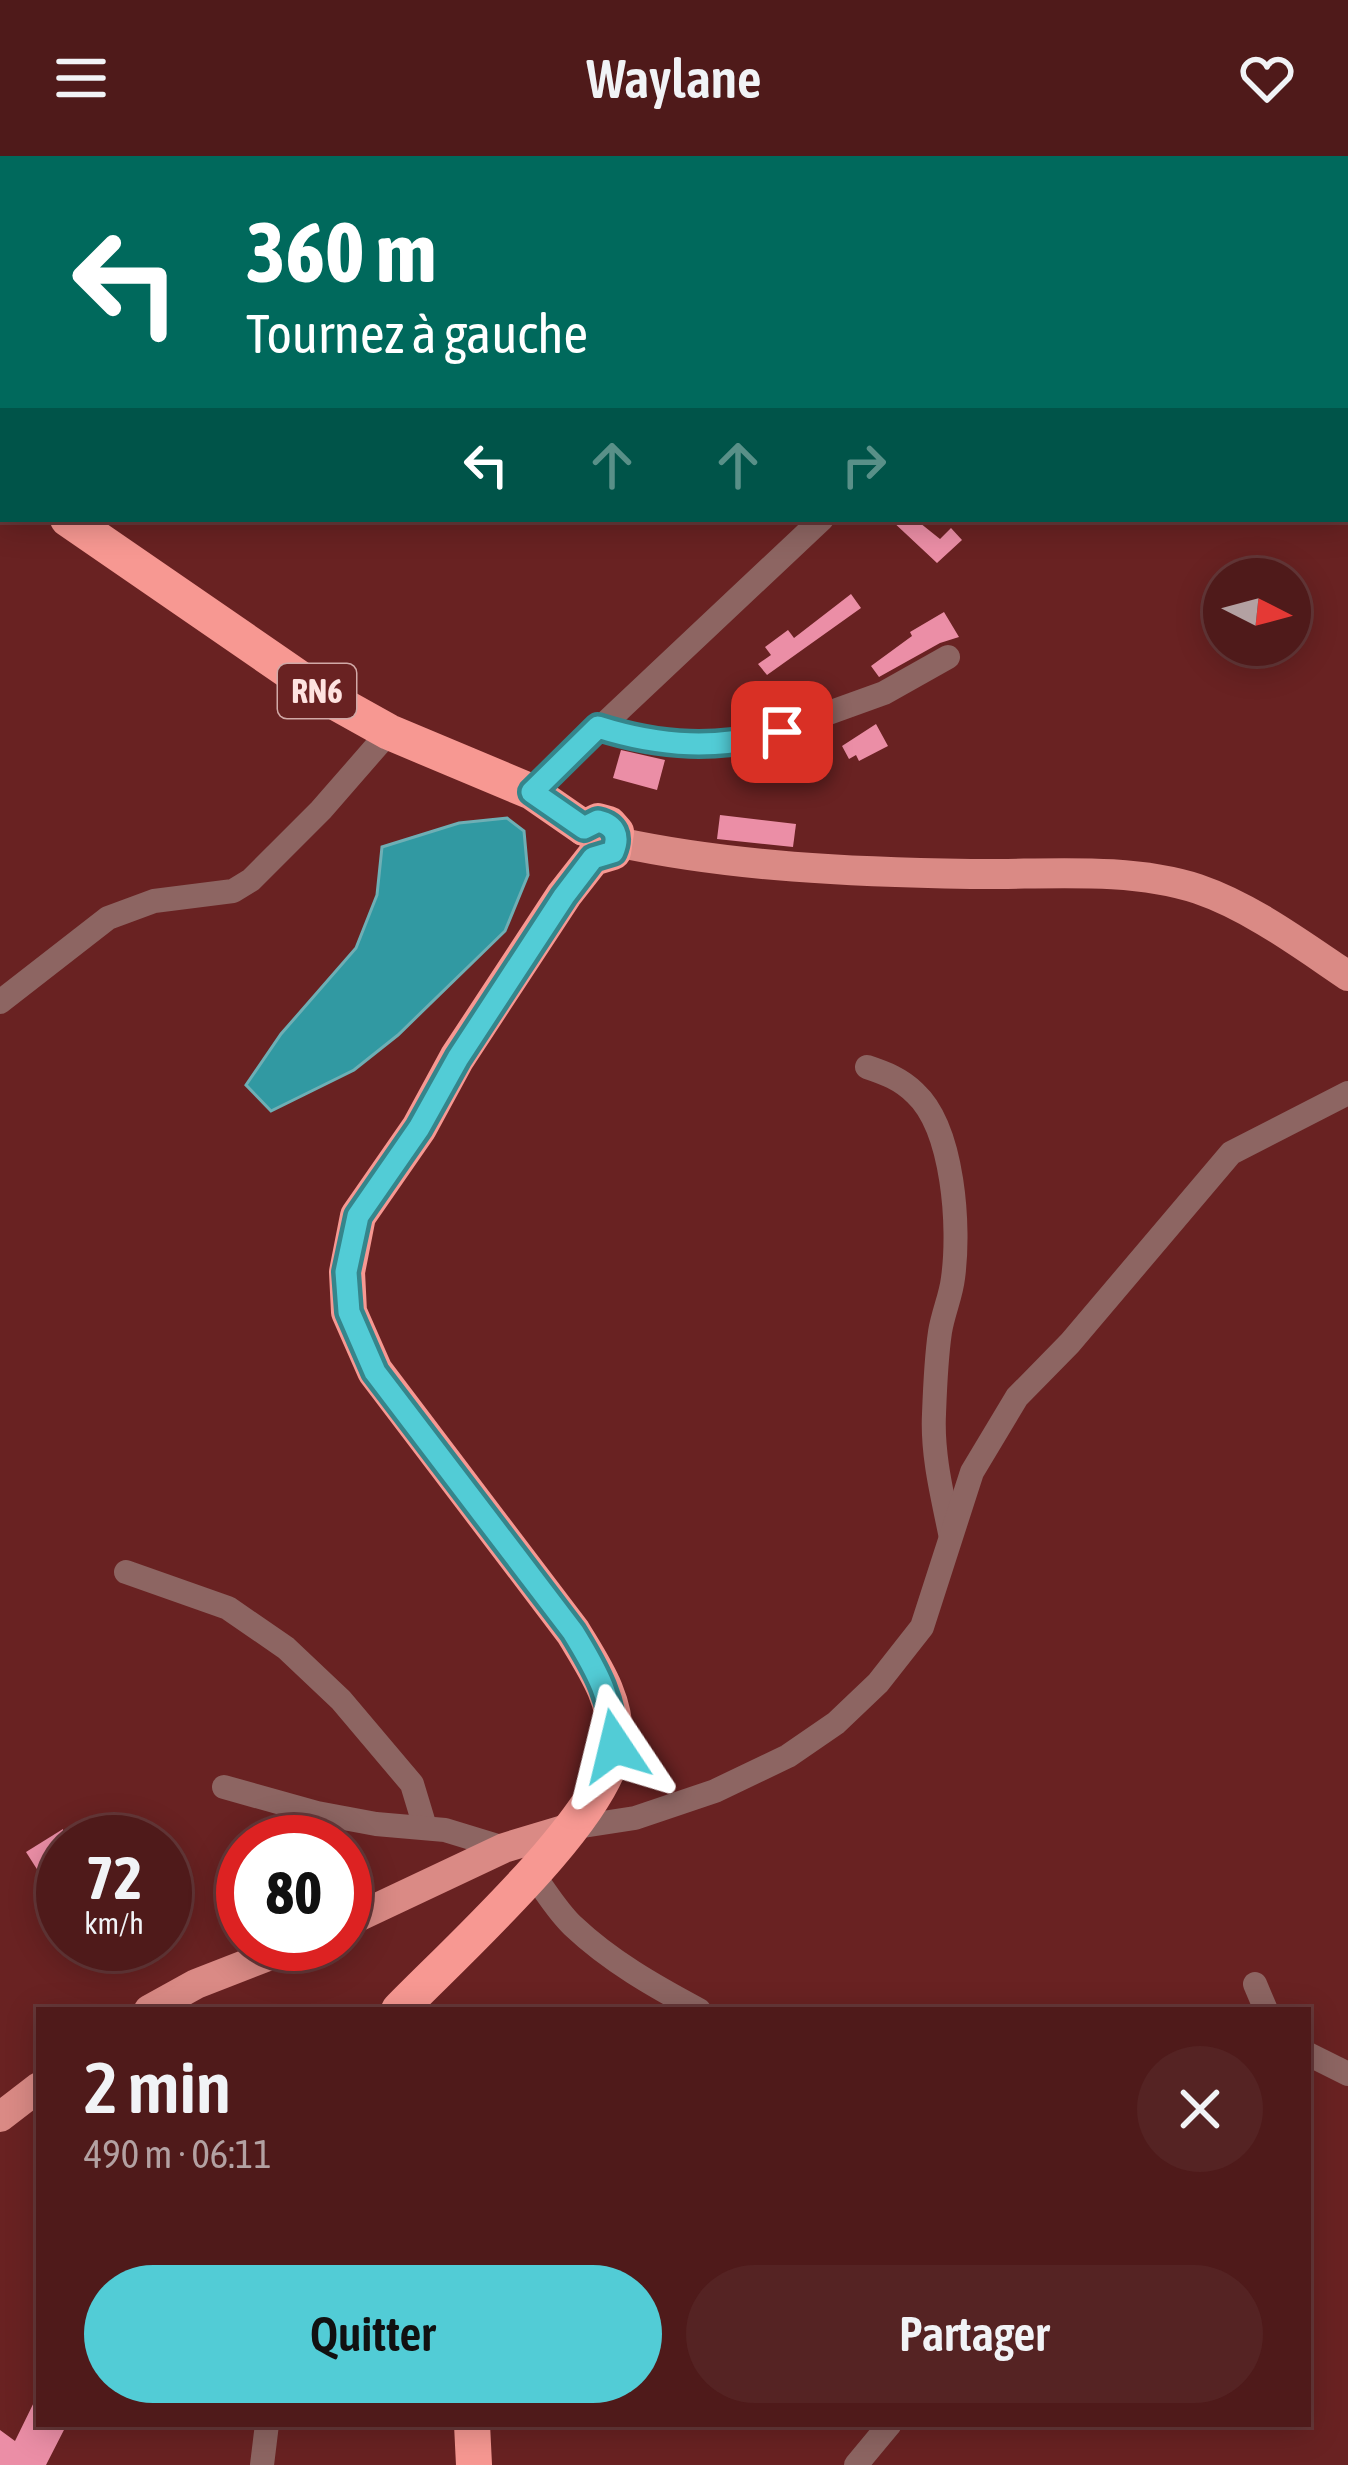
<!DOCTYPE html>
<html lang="fr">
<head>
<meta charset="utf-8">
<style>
  :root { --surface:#4f1a1a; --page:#552323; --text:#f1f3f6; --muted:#b3a1a2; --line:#663839; --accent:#52ccd6 }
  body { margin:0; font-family:"Asap Condensed",sans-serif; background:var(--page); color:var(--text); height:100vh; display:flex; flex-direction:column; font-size:45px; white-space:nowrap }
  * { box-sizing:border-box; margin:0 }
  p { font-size:39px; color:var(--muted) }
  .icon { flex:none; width:66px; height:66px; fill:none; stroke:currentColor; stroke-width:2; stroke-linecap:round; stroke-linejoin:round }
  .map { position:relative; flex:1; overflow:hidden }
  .panel { position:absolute; left:36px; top:1851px; width:1275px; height:420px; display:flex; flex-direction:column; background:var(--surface); border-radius:0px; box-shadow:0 6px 30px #0003,0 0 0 3px var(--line) }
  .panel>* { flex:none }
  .top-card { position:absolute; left:0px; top:0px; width:1350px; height:366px; box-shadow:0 6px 30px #0003,0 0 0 3px var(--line); background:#00695c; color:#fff; overflow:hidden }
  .needle { width:78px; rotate:96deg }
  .fabs { position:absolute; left:1203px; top:402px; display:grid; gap:24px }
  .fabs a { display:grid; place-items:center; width:108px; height:108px; border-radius:50%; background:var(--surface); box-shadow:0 6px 30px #0003,0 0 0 3px var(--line); font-size:60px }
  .speed { position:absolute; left:36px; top:1659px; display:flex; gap:24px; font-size:60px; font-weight:700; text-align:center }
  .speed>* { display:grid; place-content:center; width:156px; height:156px; border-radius:50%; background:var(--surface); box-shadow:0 6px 30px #0003,0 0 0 3px var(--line); line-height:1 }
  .speed small { font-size:30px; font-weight:400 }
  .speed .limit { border:18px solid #d22; background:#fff; color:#111 }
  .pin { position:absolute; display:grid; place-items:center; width:102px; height:102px; color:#fff; margin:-51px; border-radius:24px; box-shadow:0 6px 18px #0006 }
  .me { position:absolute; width:132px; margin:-66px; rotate:350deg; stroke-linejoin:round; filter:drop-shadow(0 0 9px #0008) }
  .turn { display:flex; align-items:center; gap:42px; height:252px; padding:0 48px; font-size:54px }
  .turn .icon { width:156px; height:156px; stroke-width:2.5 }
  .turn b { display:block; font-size:84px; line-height:102px }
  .lanes { display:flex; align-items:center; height:114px; padding:0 48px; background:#0003; justify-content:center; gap:60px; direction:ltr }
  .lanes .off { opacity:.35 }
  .round { display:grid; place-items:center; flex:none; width:126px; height:126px; border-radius:63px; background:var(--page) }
  .headline { display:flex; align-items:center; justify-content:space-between; height:204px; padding:0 48px }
  h1 { font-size:72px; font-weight:600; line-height:90px }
  .primary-button { display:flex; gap:24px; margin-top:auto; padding:24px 48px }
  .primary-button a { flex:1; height:138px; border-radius:72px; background:var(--accent); color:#111; font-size:48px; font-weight:600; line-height:138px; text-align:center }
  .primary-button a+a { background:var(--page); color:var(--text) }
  header { display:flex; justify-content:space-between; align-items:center; height:156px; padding:0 48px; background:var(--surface); font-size:54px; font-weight:600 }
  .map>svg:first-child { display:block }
  .water { fill:#3199a2; stroke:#6eafb5; stroke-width:3 }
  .building { fill:#eb8ea6 }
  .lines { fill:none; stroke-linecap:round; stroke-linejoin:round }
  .minor { stroke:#8d6562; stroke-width:24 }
  .major { stroke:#da8a85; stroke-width:30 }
  .highway { stroke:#f79892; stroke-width:36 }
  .route-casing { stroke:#35858b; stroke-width:30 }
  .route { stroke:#52ccd6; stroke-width:21 }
  .labels { text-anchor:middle; stroke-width:12; stroke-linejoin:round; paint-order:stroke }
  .shield { fill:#692222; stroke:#d1a9a7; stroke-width:3 }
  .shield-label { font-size:33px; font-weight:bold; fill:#fee3e0 }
</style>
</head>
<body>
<header><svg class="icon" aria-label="menu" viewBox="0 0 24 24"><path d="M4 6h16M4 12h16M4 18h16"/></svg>Waylane<svg class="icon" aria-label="heart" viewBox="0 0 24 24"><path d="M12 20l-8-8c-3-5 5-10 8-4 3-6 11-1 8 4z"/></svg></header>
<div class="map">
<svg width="1348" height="2309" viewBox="0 0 1348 2309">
  <rect width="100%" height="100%" fill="#692222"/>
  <path class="water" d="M 507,662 L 524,675 L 528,719 L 505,775 L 398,879 L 354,914 L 271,955 L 246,929 L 281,878 L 356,792 L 377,739 L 382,691 L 459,667 Z"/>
  <g class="building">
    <path d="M 890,363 L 915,363 L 940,383 L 951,372 L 962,384 L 937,407 Z"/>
    <path d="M 851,438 L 861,452 L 767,519 L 758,508 L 771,499 L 765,491 L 788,474 L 794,482 Z"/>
    <path d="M 944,456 L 959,481 L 940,487 L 879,521 L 871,510 L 912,480 L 910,476 Z"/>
    <path d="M 876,568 L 888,590 L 859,605 L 856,599 L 849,603 L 842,590 Z"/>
    <path d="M 621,594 L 665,604 L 657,634 L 613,622 Z"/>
    <path d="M 720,659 L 796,668 L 793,691 L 717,683 Z"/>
    <path d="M 63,1673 L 63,1701 L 40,1718 L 26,1696 Z"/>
    <path d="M 39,2236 L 39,2268 L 67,2268 L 46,2309 L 0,2309 L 0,2274 L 15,2285 Z"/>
  </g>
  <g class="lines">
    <g class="minor">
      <path d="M 584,3 L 585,0"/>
      <path d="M 1347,8 L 1348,8"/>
      <path d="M 598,571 L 664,588 L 748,586 L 884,537 L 948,501"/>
      <path d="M 532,636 L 822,363"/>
      <path d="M 0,846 L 108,762 L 154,745 L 233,735 L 251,724 L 321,654 L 389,576"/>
      <path d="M 867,911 C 885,917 901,923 915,937 C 954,973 960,1072 953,1122 C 951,1140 943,1157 940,1176 C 936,1203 935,1231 934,1258 C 932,1298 942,1338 950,1377"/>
      <path d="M 126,1416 L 228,1452 L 286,1492 L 341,1544 L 412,1628 L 425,1671"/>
      <path d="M 224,1631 L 317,1657 L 376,1668 L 445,1674 L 504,1692"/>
      <path d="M 570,1672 L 635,1662 L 715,1635 L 788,1600 L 836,1567 L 878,1527 L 922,1471 L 972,1316 L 1017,1241 L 1070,1187 L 1231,997 L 1348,937"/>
      <path d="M 532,1717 C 545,1734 557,1755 573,1770 C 610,1805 654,1830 699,1854"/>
      <path d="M 1255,1828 L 1266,1854"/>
      <path d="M 1308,1898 L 1348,1918"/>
      <path d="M 262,2309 L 267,2268"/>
      <path d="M 856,2309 L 890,2268"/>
    </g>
    <g class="major">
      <path d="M 617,686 C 733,711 853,716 971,718 C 1044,719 1127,710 1198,733 C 1251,751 1302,789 1348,820"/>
      <path d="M 345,1767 L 504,1692 L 570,1672"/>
      <path d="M 149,1854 L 196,1828 L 299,1788"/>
      <path d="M 0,1961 L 39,1931"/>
    </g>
    <g class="highway">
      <path d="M 0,315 L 3,317"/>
      <path d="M 68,363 L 328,542 L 389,576 L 532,636 L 584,672"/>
      <path d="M 399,1854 C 451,1800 612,1656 615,1586 C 617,1543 594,1511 573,1476 L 375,1215 L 349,1156 L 347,1116 L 358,1060 L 419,972 L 457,902 L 564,739 L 593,702 L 613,696 L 616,676 L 609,668 L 598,665 L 584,672"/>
      <path d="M 472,2268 L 474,2309"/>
    </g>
  </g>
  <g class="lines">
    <g class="route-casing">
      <path id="route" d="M 615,1590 C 613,1544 597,1515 573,1476 L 375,1216 L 349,1156 L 346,1116 L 358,1060 L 419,972 L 458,902 L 564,740 L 593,702 L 613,696 C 620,680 615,669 598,665 L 584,672 L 532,636 L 598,571 C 661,591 718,594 782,576"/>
    </g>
    <use href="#route" class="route"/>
  </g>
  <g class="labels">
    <rect class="shield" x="278" y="508" width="78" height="54" rx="9"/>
    <g class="shield-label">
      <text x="317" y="547">RN6</text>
    </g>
  </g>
</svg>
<div class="fabs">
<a><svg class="needle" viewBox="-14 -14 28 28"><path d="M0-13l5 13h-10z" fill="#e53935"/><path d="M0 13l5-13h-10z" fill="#b3a1a2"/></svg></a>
</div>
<div class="speed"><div>72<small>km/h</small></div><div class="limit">80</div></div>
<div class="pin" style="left:782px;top:576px;background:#d93025"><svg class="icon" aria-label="arrive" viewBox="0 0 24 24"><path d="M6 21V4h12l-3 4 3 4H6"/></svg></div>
<svg class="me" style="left:615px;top:1590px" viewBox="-20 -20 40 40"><path d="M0-17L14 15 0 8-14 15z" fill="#52ccd6" stroke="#fff" stroke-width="4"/></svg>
<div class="top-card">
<div class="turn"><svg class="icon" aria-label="left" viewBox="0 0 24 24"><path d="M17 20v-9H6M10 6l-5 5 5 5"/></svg><div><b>360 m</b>Tournez à gauche</div></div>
<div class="lanes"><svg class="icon" aria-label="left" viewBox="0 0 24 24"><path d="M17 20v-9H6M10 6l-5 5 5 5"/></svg><svg class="icon off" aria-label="ahead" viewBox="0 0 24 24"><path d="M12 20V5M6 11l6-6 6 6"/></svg><svg class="icon off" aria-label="ahead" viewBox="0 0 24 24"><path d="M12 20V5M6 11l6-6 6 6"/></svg><svg class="icon off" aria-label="right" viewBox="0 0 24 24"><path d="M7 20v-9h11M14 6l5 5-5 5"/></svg></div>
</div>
<section class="panel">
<div class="headline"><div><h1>2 min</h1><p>490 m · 06:11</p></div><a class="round"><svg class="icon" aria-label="close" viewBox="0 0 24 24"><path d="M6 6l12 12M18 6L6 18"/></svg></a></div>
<div class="primary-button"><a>Quitter</a><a>Partager</a></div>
</section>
</div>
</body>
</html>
